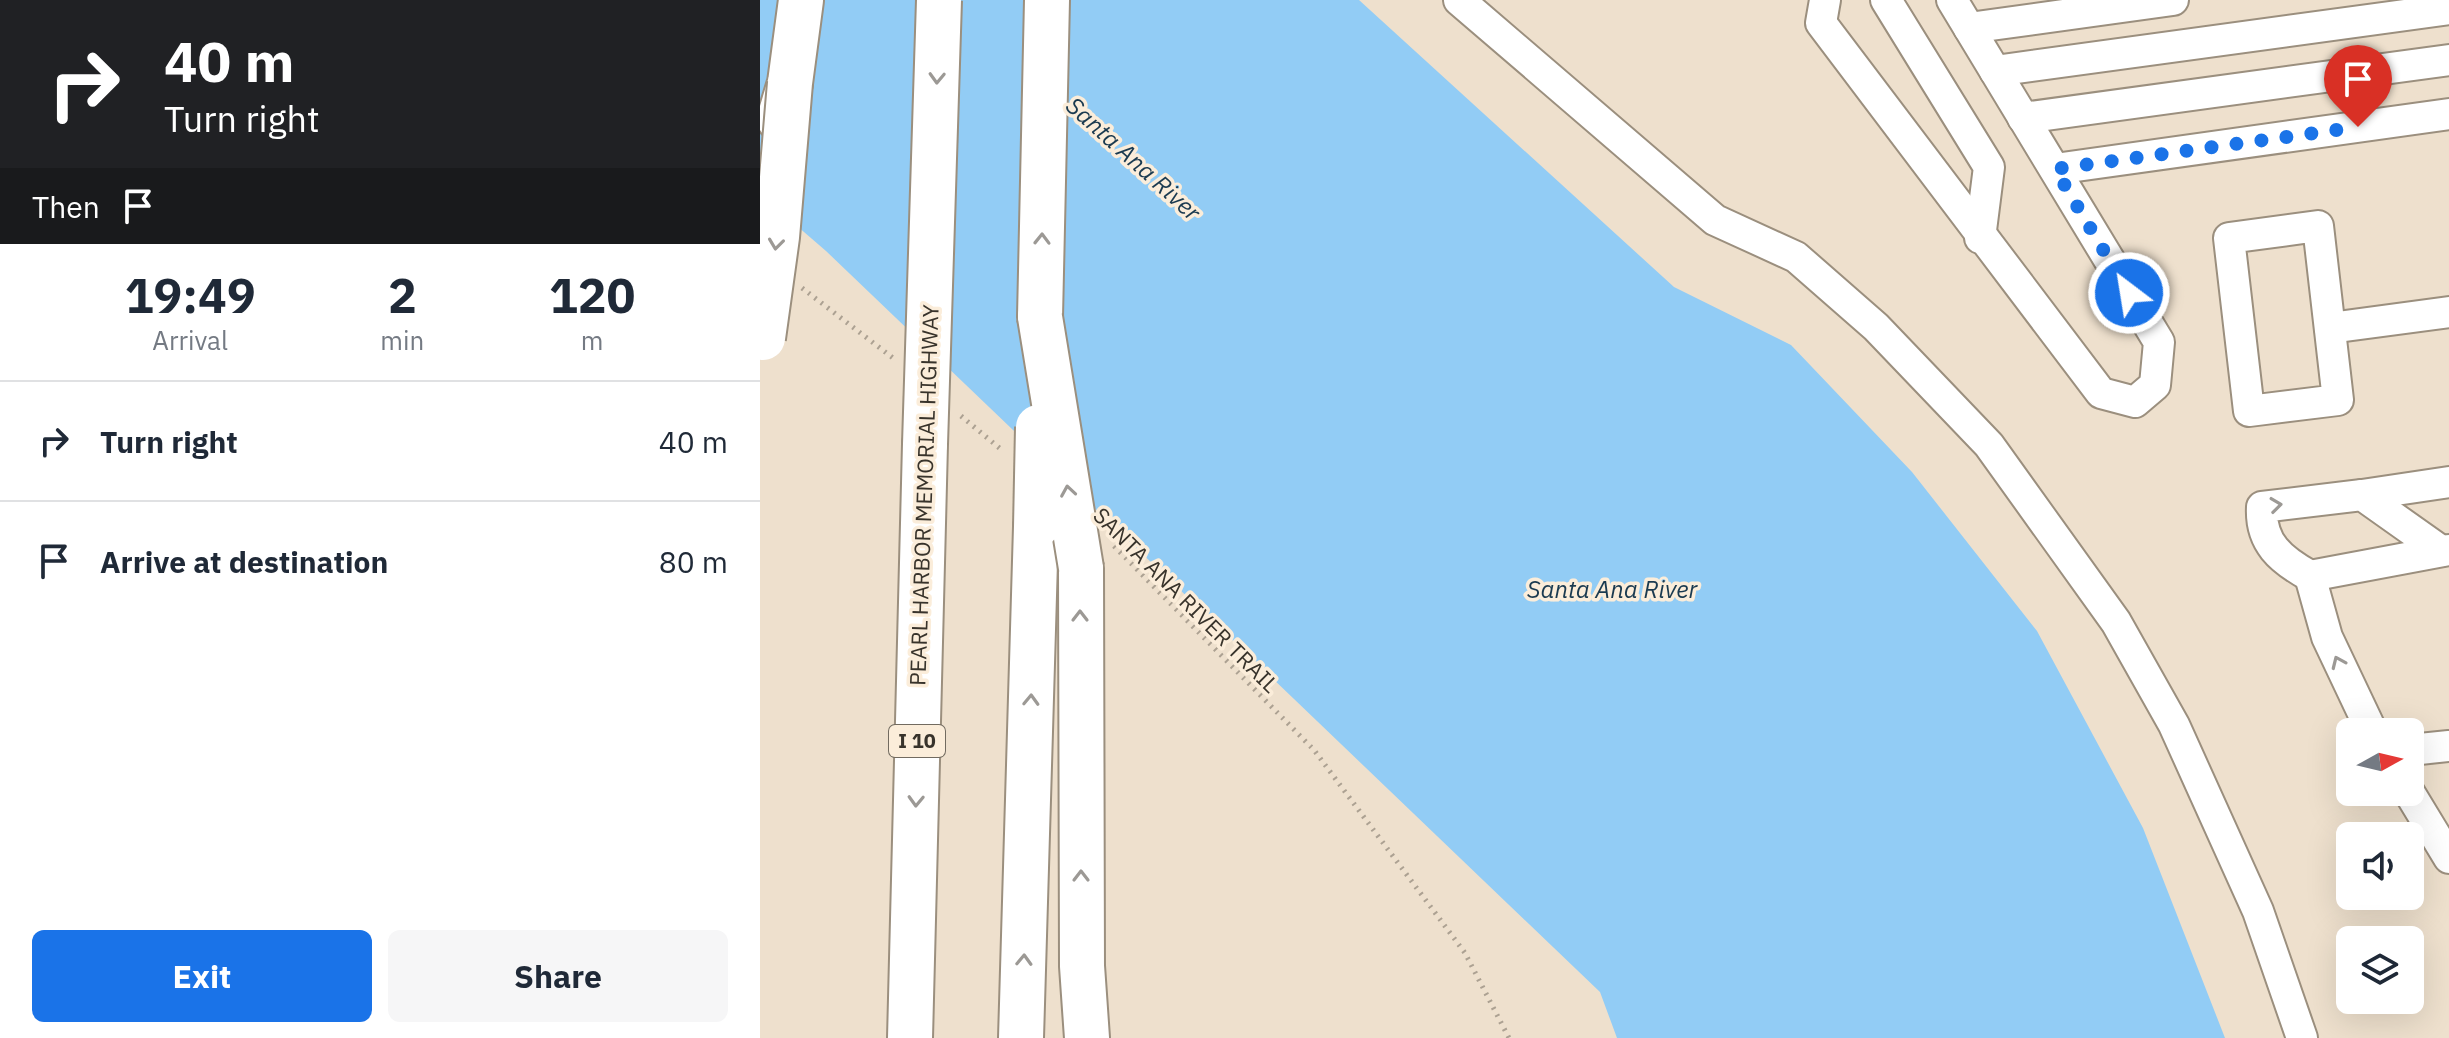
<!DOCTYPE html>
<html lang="en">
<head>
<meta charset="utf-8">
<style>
  :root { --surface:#fff; --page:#f6f6f7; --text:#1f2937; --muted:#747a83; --line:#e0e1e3; --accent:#1a73e8 }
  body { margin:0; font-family:"IBM Plex Sans",sans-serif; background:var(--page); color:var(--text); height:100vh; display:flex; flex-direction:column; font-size:30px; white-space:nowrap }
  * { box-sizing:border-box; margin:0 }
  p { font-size:26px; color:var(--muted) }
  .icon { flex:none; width:44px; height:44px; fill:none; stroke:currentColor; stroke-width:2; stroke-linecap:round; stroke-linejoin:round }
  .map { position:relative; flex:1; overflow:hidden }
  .panel { display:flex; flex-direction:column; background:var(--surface); width:760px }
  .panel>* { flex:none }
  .guide { background:#202124; color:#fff; overflow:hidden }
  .needle { width:52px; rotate:82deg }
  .buttons { position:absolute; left:1576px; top:718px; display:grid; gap:16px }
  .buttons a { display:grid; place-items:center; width:88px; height:88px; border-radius:12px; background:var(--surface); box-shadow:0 8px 32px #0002; font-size:40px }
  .pin { position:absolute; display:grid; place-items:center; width:68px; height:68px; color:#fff; margin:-82px -34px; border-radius:50% 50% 50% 0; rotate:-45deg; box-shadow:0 0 8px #0007 }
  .pin .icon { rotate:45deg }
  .me { position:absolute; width:88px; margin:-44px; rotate:329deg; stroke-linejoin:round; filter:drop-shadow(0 0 6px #0008) }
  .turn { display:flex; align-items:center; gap:28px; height:168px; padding:0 32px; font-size:36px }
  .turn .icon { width:104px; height:104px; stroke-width:2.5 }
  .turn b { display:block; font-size:56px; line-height:68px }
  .then { display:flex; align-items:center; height:76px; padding:0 32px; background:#0003; gap:16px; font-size:30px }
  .eta { display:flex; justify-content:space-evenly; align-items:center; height:136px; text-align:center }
  .eta b { font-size:48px; font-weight:700; line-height:56px }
  .action { display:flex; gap:16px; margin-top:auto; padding:16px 32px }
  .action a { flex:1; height:92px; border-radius:12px; background:var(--accent); color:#fff; font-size:32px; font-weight:700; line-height:92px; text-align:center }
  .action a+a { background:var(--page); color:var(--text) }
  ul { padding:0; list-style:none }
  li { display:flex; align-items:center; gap:24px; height:120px; padding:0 32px; border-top:2px solid var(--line) }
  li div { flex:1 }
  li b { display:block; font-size:30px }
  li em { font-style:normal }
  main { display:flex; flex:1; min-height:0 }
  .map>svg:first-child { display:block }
  .water { fill:#92ccf5 }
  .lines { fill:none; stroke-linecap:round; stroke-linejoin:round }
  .minor-casing { stroke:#9b8f7e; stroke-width:34 }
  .highway-casing { stroke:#9b8f7e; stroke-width:48 }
  .path { stroke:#aca192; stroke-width:5; stroke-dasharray:2 6; stroke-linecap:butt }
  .minor { stroke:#fff; stroke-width:30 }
  .highway { stroke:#fff; stroke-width:44 }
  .highway-bridge-casing { stroke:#9b8f7e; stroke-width:48; stroke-linecap:butt }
  .highway-bridge { stroke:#fff; stroke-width:44 }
  .oneway { stroke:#9c9995 }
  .route { stroke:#1a73e8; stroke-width:14; stroke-dasharray:0 25.2 }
  .labels { text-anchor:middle; stroke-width:7; stroke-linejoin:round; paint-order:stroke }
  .shield { fill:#fbedda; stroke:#726b60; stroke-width:2 }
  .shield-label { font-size:20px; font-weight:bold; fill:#38332b }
  .street-label { font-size:22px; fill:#38332b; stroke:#fbedda }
  .water-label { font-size:24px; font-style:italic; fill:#1a3a50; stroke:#fbedda }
</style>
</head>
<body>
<main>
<section class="panel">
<div class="guide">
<div class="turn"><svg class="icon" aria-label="right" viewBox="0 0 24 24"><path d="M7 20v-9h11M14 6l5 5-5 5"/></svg><div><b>40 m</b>Turn right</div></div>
<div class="then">Then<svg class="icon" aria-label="arrive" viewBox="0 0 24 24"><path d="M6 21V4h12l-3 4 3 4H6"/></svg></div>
</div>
<div class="eta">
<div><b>19:49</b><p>Arrival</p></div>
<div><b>2</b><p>min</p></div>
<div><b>120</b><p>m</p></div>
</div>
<ul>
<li><svg class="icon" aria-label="right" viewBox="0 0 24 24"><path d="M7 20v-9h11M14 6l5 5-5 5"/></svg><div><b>Turn right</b></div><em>40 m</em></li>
<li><svg class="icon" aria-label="arrive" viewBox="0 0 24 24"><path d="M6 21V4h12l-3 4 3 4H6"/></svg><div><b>Arrive at destination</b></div><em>80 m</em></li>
</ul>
<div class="action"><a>Exit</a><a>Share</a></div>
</section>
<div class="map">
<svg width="1689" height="1038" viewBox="0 0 1689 1038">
  <rect width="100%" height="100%" fill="#eee0cd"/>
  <path class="water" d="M 0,0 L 599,0 L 914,287 L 1031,345 L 1152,472 L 1277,631 L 1383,828 L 1465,1038 L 857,1038 L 840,992 L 66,251 L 0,194 Z"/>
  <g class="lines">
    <g class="minor-casing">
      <g id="minor">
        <path d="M 699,0 L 955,220 L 1036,257 L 1116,327 L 1229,445 L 1356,622 L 1414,725 L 1498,911 L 1542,1038"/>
        <path d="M 1065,0 L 1061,23 L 1341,393 L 1375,402 L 1395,385 L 1399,342 L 1192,0"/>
        <path d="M 1126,0 L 1229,167 L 1220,238"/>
        <path d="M 1209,28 L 1413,0"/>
        <path d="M 1235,71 L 1689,9"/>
        <path d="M 1263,118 L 1689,60"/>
        <path d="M 1295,169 L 1689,114"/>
        <path d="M 1558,226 L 1578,400 L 1489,411 L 1469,238 Z"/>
        <path d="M 1570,328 L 1689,312"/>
        <path d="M 1602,495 L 1689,482"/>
        <path d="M 1550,576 C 1521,560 1500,543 1502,507 L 1602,495 L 1681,551"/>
        <path d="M 1612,732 L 1567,637 L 1550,576 L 1689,550"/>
        <path d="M 1650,750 L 1689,746"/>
        <path d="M 1649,792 L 1689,858"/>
      </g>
    </g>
    <g class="highway-casing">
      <g id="highway">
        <path d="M 19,119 L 30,83 L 41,0"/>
        <path d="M 280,317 L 287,0"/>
        <path d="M 321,568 L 322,966 L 327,1038"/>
        <path d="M 150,1038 L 165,444"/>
        <path d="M 261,1038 L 276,527"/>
      </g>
    </g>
    <g class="path">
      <path d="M 42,288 L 133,358"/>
      <path d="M 201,416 L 243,451"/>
      <path d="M 354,546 L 554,750 L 705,953 L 749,1038"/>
    </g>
    <use href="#minor" class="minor"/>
    <use href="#highway" class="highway"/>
    <g class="highway-bridge-casing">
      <g id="highway-bridge">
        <path d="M 280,317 L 321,568"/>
        <path d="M 3,338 L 17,237 L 30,83"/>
        <path d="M 165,444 L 179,0"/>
        <path d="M 276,527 L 278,427"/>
      </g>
    </g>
    <use href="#highway-bridge" class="highway-bridge"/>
  </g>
  <defs><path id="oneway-chevron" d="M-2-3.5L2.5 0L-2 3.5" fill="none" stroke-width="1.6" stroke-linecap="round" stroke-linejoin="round" transform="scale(2)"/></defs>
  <g class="oneway">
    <use href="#oneway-chevron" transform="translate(177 78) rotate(92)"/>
    <use href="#oneway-chevron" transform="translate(282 239) rotate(-89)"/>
    <use href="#oneway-chevron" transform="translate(16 244) rotate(97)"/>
    <use href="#oneway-chevron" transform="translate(308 491) rotate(-99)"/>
    <use href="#oneway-chevron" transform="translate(1516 505) rotate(-7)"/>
    <use href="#oneway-chevron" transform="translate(320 616) rotate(-90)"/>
    <use href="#oneway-chevron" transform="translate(1578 662) rotate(-114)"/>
    <use href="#oneway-chevron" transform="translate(271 700) rotate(-88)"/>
    <use href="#oneway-chevron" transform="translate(156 801) rotate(92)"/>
    <use href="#oneway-chevron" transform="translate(321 876) rotate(-90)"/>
    <use href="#oneway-chevron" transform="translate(264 960) rotate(-88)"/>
  </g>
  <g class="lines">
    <path class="route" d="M 1369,293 L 1295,169 L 1598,127"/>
  </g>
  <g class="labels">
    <rect class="shield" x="129" y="725" width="56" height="32" rx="6"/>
    <g class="shield-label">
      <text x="157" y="748">I 10</text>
    </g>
    <g class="street-label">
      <text transform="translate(164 495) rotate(-88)" y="8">PEARL HARBOR MEMORIAL HIGHWAY</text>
      <text transform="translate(426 600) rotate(45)" y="8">SANTA ANA RIVER TRAIL</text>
    </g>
    <g class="water-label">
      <text transform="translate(373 159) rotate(42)" y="8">Santa Ana River</text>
      <text x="852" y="598">Santa Ana River</text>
    </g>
  </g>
</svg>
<div class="buttons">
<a><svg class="needle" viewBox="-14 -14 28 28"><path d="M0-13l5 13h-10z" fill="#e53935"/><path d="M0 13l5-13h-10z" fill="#747a83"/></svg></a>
<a><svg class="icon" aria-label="sound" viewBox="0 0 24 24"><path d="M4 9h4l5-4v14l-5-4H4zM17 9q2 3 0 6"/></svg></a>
<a><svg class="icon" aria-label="layers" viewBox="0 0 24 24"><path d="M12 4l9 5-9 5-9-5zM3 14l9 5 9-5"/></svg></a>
</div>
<div class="pin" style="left:1598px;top:127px;background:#d93025"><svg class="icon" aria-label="arrive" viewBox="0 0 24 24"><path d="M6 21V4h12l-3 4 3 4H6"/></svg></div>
<svg class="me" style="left:1369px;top:293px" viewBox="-20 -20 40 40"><circle r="17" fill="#1a73e8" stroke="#fff" stroke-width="3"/><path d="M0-11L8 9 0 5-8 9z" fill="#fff"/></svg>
</div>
</main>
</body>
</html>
